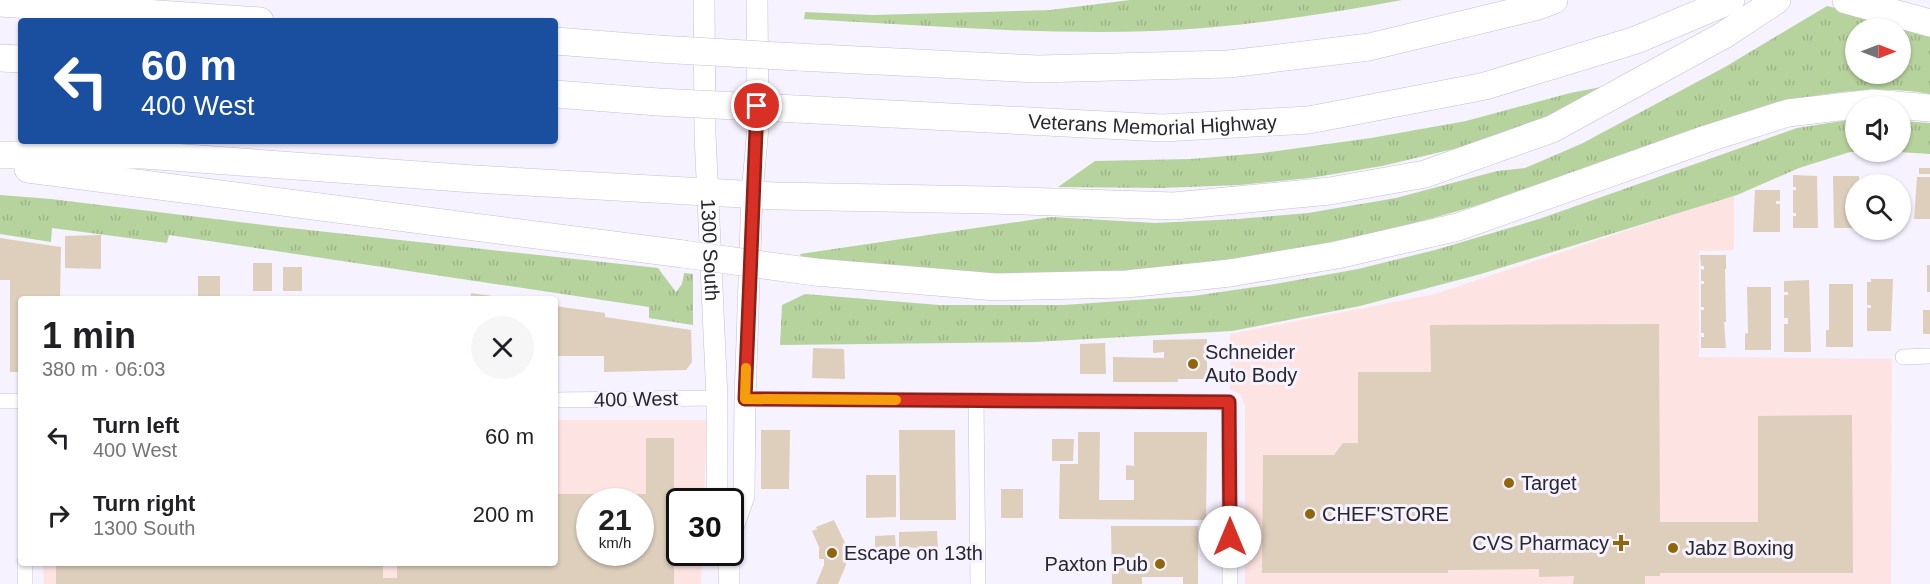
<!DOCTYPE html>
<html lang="en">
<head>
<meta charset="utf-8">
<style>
  :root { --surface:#fff; --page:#f6f6f6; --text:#202124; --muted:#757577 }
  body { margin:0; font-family:Helvetica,sans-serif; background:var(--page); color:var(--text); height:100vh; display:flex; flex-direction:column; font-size:22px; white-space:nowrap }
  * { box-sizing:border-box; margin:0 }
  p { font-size:20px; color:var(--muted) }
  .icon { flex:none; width:33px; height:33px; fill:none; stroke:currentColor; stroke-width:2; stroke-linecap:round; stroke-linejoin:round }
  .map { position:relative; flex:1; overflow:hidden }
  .side { position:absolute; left:18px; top:296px; width:540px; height:270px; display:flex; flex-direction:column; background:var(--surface); border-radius:6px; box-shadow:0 2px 4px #0004 }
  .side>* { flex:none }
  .hud { position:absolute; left:18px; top:18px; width:540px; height:126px; border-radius:6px; box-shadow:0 2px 4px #0004; background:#1a4fa0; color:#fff; overflow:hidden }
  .needle { width:39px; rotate:90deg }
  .controls { position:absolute; left:1845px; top:18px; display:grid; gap:12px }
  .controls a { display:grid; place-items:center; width:66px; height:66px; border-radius:50%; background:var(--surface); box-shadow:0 2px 4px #0004; font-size:30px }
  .speed { position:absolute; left:576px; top:488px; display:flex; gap:12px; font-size:30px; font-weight:700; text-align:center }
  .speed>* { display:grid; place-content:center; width:78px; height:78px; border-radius:50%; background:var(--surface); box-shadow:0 2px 4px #0004; line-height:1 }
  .speed small { font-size:15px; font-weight:400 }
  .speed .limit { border:3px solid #111; border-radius:9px; background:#fff; color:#111 }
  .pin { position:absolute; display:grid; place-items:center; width:51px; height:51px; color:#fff; margin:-26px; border:3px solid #fff; border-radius:50%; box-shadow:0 2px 6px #0007 }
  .me { position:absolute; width:66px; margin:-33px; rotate:0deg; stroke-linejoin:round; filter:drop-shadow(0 0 4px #0008) }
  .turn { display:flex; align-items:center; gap:21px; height:126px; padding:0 24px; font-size:27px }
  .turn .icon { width:78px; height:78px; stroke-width:2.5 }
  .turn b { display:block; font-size:42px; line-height:51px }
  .round { display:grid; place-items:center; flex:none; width:63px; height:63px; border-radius:32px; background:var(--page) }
  .overview { display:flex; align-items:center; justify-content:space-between; height:102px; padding:0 24px }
  h1 { font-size:36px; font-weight:800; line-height:45px }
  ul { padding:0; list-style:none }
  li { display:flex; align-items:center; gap:18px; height:78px; padding:0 24px }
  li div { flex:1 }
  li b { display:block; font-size:22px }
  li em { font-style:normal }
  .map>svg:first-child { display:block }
  .commercial { fill:#fee3e3; fill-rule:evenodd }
  .grass { fill:url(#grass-tufts); fill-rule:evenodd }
  .building { fill:#ddcfbc; fill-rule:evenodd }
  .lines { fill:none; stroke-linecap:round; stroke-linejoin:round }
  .minor-casing { stroke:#c6bfd4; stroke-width:16 }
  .secondary-casing { stroke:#c6bfd4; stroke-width:22 }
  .motorway-casing { stroke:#c6bfd4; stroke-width:28 }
  .minor { stroke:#fff; stroke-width:15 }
  .secondary { stroke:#fff; stroke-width:21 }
  .motorway { stroke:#fff; stroke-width:27 }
  .motorway-bridge-casing { stroke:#c6bfd4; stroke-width:28; stroke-linecap:butt }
  .motorway-bridge { stroke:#fff; stroke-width:27 }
  .route-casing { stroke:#8d1f18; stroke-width:15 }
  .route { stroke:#d93025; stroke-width:10 }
  .slow { stroke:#f59e0b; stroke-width:10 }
  .poi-dot { fill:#90660d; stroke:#f6f2ff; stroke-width:2 }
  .labels { text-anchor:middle; stroke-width:6; stroke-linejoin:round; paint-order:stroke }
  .street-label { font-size:20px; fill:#28262e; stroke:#f6f2ff }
  .poi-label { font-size:20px; fill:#28262e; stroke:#f6f2ff; text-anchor:start }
</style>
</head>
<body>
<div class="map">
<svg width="1930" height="584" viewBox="0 0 1930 584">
  <defs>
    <pattern id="grass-tufts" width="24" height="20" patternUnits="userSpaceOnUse" patternTransform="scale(1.5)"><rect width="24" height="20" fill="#b7d39d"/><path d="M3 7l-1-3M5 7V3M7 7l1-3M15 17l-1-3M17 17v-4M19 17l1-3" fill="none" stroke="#9db588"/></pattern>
  </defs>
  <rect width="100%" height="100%" fill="#f6f2ff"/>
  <g class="commercial">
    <path d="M 1734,195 L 1734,250 L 1699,251 L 1699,357 L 1892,359 L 1891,584 L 1245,584 L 1245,405 L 1240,394 L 1230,390 L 1230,334 L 1435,294 Z"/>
    <path d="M 555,420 L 707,420 L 704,501 L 680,501 L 680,552 L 702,552 L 701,584 L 44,584 L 43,563 L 555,562 ZM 590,501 L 640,501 L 640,552 L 590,552 Z"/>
  </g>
  <g class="grass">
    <path d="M 1130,0 L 1402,0 C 1320,15 1237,28 1154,31 C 1037,35 920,25 804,19 L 805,12 L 873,15 L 1050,10 Z"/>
    <path d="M 1827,6 L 1930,31 L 1930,94 C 1880,85 1832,92 1783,102 C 1667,142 1552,185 1433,218 C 1345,242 1252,258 1161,268 C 1042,282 922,270 803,262 L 800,254 L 1051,217 L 1155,223 L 1238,219 L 1308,213 L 1396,198 L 1497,171 L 1525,168 L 1581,144 L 1725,67 ZM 1856,28 L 1900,28 L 1900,74 L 1856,74 Z"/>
    <path d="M 1612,85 L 1579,108 L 1483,142 L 1382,166 L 1310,178 L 1240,185 L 1161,188 L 1058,187 L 1095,161 L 1191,159 L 1262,153 L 1371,138 L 1466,121 L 1570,93 Z"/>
    <path d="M 1849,120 L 1855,120 L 1856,152 L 1887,152 L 1850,152 L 1799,168 L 1737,195 L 1481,274 L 1360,306 L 1232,331 L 1035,342 L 780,345 L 782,305 L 805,294 L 939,305 L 1063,305 L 1193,296 L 1275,284 L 1358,269 L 1435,250 L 1539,219 L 1797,128 Z"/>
    <path d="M 1901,121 L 1930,123 L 1930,154 L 1898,152 L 1900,152 Z"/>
    <path d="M 0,195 L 51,199 L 272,226 L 658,268 L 676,292 L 682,284 L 684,273 L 693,274 L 693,325 L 649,318 L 649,307 L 169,235 L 167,243 L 52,228 L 51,242 L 0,234 Z"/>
  </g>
  <g class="building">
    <rect x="1919" y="168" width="11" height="6"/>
    <path d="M 1793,175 L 1817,176 L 1818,228 L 1793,228 L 1793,216 L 1796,216 L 1796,213 L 1793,213 L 1793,190 L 1796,190 L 1796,187 L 1793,187 Z"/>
    <path d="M 1833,176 L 1859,176 L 1859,184 L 1856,184 L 1856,228 L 1834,228 Z"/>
    <path d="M 1917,177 L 1930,177 L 1930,219 L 1914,219 Z"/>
    <rect x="1873" y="179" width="24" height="5"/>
    <path d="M 1755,190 L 1780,190 L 1780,201 L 1776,201 L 1776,204 L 1780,204 L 1780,232 L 1753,232 Z"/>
    <path d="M 101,235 L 101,269 L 65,268 L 65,236 Z"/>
    <path d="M 0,238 L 61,247 L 60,298 L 21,298 L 21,372 L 10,372 L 10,280 L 0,280 Z"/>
    <path d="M 1700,255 L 1726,255 L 1726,269 L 1725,269 L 1726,322 L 1724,322 L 1726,348 L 1701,348 L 1701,337 L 1704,337 L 1704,333 L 1701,333 L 1701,310 L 1704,310 L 1704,307 L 1701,307 L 1701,284 L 1704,284 L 1704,281 L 1701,281 L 1701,269 L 1704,270 L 1704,266 L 1701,266 Z"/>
    <rect x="253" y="263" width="19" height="28"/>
    <rect x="1927" y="265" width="3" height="27"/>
    <rect x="283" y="267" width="19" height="24"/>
    <path d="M 198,276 L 220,276 L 220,296 L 252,296 L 252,298 L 198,298 Z"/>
    <path d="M 1871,279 L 1893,279 L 1891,331 L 1867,331 L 1867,308 L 1871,308 L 1871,305 L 1867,305 L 1867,282 L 1871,282 Z"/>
    <path d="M 1809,280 L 1811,352 L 1784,352 L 1784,324 L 1788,324 L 1788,318 L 1784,318 L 1784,295 L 1788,295 L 1788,292 L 1784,292 L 1784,281 Z"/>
    <path d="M 1829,284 L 1853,284 L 1853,347 L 1826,347 L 1826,330 L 1829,330 Z"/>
    <path d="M 1747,287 L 1771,287 L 1771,350 L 1745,350 L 1745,334 L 1748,333 Z"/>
    <path d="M 471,293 L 499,297 L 499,298 L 471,298 Z"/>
    <path d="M 555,306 L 605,313 L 605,317 L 691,330 L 692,362 L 686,370 L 604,372 L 604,356 L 555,356 Z"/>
    <rect x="1923" y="310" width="7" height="24"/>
    <path d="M 1659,324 L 1660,522 L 1758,522 L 1758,416 L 1852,415 L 1853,573 L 1660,573 L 1660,576 L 1645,576 L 1645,584 L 1573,584 L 1574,576 L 1539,577 L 1539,569 L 1448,570 L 1448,573 L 1262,573 L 1263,455 L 1334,455 L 1343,443 L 1358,443 L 1358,372 L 1431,372 L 1430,325 Z"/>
    <path d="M 1207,339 L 1207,379 L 1178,379 L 1178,382 L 1113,382 L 1113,357 L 1164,358 L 1164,352 L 1153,353 L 1153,340 Z"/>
    <path d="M 1105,343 L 1106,374 L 1080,374 L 1080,344 Z"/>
    <path d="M 813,348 L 844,349 L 845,379 L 812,378 Z"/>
    <path d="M 761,430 L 790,430 L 789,489 L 761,489 Z"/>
    <path d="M 899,430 L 955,430 L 956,520 L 900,520 Z"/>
    <path d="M 1078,432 L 1100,432 L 1099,500 L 1134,500 L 1134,480 L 1126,480 L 1126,465 L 1134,466 L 1134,432 L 1207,432 L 1206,520 L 1059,519 L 1060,464 L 1078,464 Z"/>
    <path d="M 646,438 L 674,438 L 674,584 L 56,584 L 56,562 L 383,562 L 383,578 L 397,578 L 397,562 L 555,562 L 555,494 L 646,494 ZM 590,501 L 640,501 L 640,552 L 590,552 Z"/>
    <path d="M 1052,439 L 1074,439 L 1073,461 L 1052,461 Z"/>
    <path d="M 866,475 L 896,475 L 896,517 L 866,518 Z"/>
    <rect x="1001" y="489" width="22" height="29"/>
    <path d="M 834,520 L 846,545 L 846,565 L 838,584 L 816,584 L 824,565 L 824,559 L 819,559 L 819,547 L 812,531 L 817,529 L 816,527 Z"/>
    <path d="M 1111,526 L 1198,526 L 1198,584 L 1183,584 L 1183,577 L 1142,577 L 1142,584 L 1112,584 Z"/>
    <path d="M 937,531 L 938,549 L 899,547 L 899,532 Z"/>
    <path d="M 895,535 L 896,550 L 875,550 L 875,536 Z"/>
  </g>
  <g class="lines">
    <g class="minor-casing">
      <g id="minor">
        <path d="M 1903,357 L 1930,356"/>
        <path d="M 745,399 L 1229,402 L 1230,584"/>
        <path d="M 555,400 L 717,398"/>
        <path d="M 976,400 L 978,584"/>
        <path d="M 0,401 L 21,401"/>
        <path d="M 25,584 L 25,562"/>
      </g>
    </g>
    <g class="secondary-casing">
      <g id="secondary">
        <path id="s1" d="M 704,0 L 705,134 L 717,398 L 717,501"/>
        <path d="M 730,536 L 744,496 L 745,399 L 752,194 L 758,127 L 757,0"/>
        <path d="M 729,552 L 729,584"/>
      </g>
    </g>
    <g class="motorway-casing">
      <g id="motorway">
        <path d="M 1846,0 L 1930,23"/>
        <path d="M 0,3 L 260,21"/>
        <path d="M 555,41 L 658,49"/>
        <path d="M 798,57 L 1038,69 L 1229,64 L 1369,47 L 1535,7 L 1554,0"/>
        <path d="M 0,58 L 21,59"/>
        <path d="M 555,94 L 658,102"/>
        <path id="s2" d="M 796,109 L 1163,128 L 1309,120 L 1485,86 L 1636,40 L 1731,0"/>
        <path d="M 0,155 L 144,155 L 474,179 L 776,196 L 990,200 L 1174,206 L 1330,191 L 1425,174 L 1552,129 L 1724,35 L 1777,0"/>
        <path d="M 28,169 L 683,254"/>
        <path d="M 815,272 L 996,287 L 1127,284 L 1230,273 L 1337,255 L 1458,227 L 1706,139 L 1788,113 L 1873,103 L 1930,108"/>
      </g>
    </g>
    <use href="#minor" class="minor"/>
    <use href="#secondary" class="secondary"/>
    <use href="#motorway" class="motorway"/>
    <g class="motorway-bridge-casing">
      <g id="motorway-bridge">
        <path d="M 658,49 L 798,57"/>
        <path d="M 658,102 L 796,109"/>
        <path d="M 683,254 L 815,272"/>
      </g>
    </g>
    <use href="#motorway-bridge" class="motorway-bridge"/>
  </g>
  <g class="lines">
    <g class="route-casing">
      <path id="route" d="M 757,106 L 745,399 L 1229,402 L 1230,537"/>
    </g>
    <use href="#route" class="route"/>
    <path class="slow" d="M 746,368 L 745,399 L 896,400"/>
  </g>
  <g class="poi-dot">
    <circle cx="1193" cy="364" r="6"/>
    <circle cx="1509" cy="483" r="6"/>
    <circle cx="1310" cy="514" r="6"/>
    <path d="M1618 534h6v6h6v6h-6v6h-6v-6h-6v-6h6z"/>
    <circle cx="1673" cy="548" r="6"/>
    <circle cx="832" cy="553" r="6"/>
    <circle cx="1160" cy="564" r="6"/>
  </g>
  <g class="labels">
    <g class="street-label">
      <text dy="7" stroke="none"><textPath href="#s2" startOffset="357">Veterans Memorial Highway</textPath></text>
      <text dy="7" stroke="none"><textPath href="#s1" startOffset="250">1300 South</textPath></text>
      <text transform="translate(636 399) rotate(-1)" y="7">400 West</text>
    </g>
    <g class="poi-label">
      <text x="1205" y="359">Schneider<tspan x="1205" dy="23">Auto Body</tspan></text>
      <text x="1521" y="490">Target</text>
      <text x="1322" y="521">CHEF'STORE</text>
      <text x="1609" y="550" text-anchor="end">CVS Pharmacy</text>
      <text x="1685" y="555">Jabz Boxing</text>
      <text x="844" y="560">Escape on 13th</text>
      <text x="1148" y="571" text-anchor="end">Paxton Pub</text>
    </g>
  </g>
</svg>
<div class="controls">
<a><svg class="needle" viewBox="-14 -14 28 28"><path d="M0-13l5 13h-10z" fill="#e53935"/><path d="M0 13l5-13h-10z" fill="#757577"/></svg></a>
<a><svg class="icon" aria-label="sound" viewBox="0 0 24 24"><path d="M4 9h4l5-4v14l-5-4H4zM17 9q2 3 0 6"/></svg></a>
<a><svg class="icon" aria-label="search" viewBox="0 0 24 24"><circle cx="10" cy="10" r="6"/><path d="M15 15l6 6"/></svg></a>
</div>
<div class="speed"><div>21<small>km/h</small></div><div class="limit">30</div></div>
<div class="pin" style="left:757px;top:106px;background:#d93025"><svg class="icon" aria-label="arrive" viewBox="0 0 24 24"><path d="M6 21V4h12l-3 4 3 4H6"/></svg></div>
<svg class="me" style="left:1230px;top:537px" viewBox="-20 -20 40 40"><circle r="19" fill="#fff"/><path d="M0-13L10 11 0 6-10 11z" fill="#d93025"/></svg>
<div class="hud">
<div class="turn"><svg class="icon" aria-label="left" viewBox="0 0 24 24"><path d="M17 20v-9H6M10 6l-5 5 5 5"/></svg><div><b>60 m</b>400 West</div></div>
</div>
<section class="side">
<div class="overview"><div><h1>1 min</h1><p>380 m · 06:03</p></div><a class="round"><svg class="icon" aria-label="close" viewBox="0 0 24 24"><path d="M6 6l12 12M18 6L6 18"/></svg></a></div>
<ul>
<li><svg class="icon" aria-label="left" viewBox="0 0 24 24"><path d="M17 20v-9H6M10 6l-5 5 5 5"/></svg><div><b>Turn left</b><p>400 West</p></div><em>60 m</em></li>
<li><svg class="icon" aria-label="right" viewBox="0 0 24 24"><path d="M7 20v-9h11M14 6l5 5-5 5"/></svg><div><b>Turn right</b><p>1300 South</p></div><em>200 m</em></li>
</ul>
</section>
</div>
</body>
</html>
